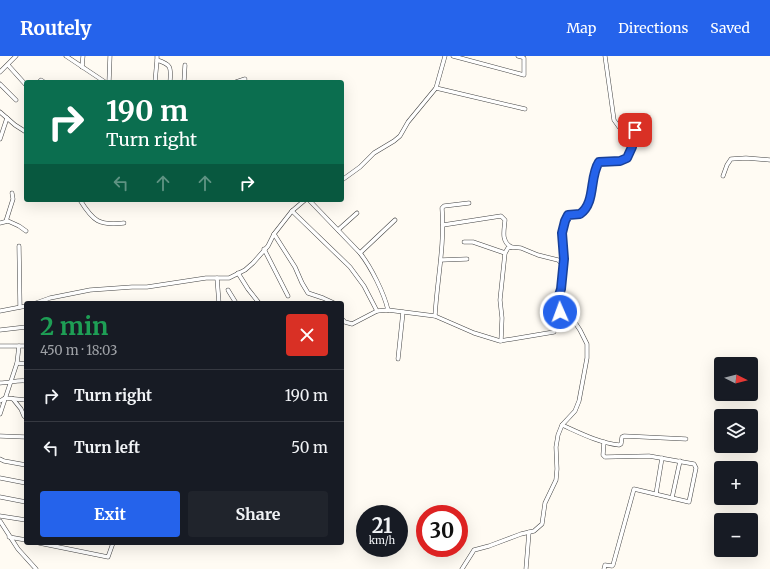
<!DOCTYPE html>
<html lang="en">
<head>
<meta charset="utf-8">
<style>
  :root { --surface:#171b24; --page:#20242c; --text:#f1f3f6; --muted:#9ea1a6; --line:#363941; --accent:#2563eb }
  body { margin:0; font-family:Merriweather,serif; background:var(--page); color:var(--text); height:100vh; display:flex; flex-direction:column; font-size:15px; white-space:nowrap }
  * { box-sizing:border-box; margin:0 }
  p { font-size:13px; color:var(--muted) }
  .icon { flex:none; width:22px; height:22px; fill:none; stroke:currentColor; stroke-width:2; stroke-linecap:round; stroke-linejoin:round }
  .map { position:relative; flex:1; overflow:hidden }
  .side { position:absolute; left:24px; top:245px; width:320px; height:244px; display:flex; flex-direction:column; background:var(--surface); border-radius:4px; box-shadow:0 4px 16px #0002 }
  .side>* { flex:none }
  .guide { position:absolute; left:24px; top:24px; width:320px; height:122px; border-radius:4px; box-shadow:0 4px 16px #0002; background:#0b6e4f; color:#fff; overflow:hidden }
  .needle { width:26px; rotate:96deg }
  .buttons { position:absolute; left:714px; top:301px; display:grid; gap:8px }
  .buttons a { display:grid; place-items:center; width:44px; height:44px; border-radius:4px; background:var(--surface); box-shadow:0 4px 16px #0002; font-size:20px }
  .speed { position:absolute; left:356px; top:449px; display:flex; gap:8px; font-size:20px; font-weight:700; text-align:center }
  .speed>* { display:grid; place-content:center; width:52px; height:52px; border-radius:50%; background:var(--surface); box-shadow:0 4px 16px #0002; line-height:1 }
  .speed small { font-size:10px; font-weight:400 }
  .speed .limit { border:6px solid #d22; background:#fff; color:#111 }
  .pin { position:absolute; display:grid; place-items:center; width:34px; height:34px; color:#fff; margin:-17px; border-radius:8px; box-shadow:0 2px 6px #0006 }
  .me { position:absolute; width:44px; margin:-22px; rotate:358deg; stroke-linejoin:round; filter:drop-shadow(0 0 3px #0008) }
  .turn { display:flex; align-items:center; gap:14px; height:84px; padding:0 16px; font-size:18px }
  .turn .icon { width:52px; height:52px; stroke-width:2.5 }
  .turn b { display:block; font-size:28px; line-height:34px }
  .lanes { display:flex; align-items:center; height:38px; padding:0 16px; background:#0003; justify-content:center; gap:20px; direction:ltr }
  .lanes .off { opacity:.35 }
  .round { display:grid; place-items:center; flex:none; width:42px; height:42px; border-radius:4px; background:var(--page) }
  .headline { display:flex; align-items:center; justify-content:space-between; height:68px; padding:0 16px }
  h1 { font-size:24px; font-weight:700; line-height:30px; color:#1e9e55 }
  .cta { display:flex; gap:8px; margin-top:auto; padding:8px 16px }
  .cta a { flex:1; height:46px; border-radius:4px; background:var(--accent); color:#fff; font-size:16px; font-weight:700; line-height:46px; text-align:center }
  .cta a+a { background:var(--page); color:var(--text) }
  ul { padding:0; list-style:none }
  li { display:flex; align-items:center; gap:12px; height:52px; padding:0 16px; border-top:1px solid var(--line) }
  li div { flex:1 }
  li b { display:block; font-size:15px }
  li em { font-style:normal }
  header { display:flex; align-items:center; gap:24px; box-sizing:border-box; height:56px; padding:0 20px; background:var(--accent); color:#fff }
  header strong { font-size:19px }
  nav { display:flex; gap:22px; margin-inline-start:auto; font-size:14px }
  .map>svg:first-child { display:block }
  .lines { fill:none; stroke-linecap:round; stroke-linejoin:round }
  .street-casing { stroke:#434343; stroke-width:4.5 }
  .street { stroke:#fff; stroke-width:3.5 }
  .route-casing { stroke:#184099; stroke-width:10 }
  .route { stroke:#2563eb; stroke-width:7 }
</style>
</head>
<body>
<header>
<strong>Routely</strong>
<nav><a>Map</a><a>Directions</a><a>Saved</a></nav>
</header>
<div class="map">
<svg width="770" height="513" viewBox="0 0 770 513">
  <rect width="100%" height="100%" fill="#fffbf3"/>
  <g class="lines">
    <g class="street-casing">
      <g id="street">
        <path d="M 66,0 L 105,26"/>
        <path d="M 157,0 L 157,4 C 172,9 171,11 170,26"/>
        <path d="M 453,0 L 524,19 L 524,2 L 522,1 L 518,0"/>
        <path d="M 8,9 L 26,29"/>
        <path d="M 82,11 L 83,0"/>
        <path d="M 0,16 L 16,0"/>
        <path d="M 39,26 L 41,24 L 44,26"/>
        <path d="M 109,26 L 110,0"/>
        <path d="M 155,26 L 157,4"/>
        <path d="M 184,26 L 185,9"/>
        <path d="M 236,26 L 245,23"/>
        <path d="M 0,28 L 16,44"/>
        <path d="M 436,32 L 525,53"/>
        <path d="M 0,56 L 15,69 L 26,76"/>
        <path d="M 0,83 L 7,62"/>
        <path d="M 723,120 L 727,109 L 731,103 L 746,102 L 770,104"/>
        <path d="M 342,124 L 360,111 L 374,97 L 394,85 L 400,80 L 408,66 L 436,32 L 445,0"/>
        <path d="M 80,144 C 93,165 99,170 124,167"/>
        <path d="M 309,144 L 360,197 C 371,211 384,237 388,254"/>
        <path d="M 292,155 L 350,211 L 364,230 L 377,255"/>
        <path d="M 6,165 L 13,143 L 12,137"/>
        <path d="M 0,167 L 8,165 L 19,170 L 26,175"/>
        <path d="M 443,169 L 501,160 L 505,164 C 504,175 501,185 511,191"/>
        <path d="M 338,174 L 357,157"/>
        <path d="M 274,178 L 295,211 L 302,227 L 308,237 L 323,242 L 334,247"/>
        <path d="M 464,186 L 473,186 L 505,197"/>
        <path d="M 19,190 L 20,251"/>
        <path d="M 264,193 L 288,240"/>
        <path d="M 360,197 L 395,164"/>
        <path d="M 441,204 L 467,203"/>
        <path d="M 238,217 L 248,233 L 259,247"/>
        <path d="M 217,222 L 219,247"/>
        <path d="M 228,234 L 236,247"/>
        <path d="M 36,247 L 50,242 L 90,234 L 132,231 L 147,231 L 206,222 L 229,222 L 245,214 L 253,207 L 268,190 L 274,178 L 292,155 L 305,144"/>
        <path d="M 0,255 L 26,250"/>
        <path d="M 435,260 C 437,224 445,189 442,152 L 444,150 L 469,147"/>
        <path d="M 342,263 L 345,266 L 352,268 L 377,255 L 388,254 L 435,260 L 474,277 L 500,285 L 554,276"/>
        <path d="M 0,274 L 26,271"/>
        <path d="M 501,285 L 502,262 L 500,244 L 505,197 L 508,192 L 511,191 L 521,192 L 538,199 L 558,204 L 562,208"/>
        <path d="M 0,290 L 26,290"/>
        <path d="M 398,303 L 403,256"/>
        <path d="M 17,307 L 26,308"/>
        <path d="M 0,327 C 9,327 17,324 26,325"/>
        <path d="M 13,343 L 21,353 L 24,360 L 26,362"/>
        <path d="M 0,345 L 5,342 L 26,344"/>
        <path d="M 0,358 L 17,307 L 19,290"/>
        <path d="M 562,369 C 580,377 599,387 619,389 L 621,388 L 622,381 L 624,380 L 686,383"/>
        <path d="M 0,380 L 26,381"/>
        <path d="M 0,403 L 4,405 L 26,409"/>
        <path d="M 0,422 L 26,427"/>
        <path d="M 656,438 L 662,402"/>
        <path d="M 0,441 L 26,446"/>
        <path d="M 672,442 L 680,405"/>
        <path d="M 0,460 L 26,464"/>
        <path d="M 0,465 L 18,493 L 36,513"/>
        <path d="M 9,481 L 26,484"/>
        <path d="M 39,487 L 108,501 L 113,487"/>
        <path d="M 462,513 L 474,494 L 489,490 L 521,478 L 534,475 L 542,468 L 545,447 L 556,424 L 557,413 L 556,391 L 558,379 L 562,369 L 575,355 L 579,345 L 587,302 L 587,288 L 580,274 L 574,265 L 560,256 L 557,249 L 561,233 L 564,203 L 563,177 L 565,165 L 568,159 C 573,157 577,159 581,157 C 594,151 591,117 599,106 L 620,105 L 627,102 C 632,95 637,81 634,73 L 619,71 L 614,64 L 605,0"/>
        <path d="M 526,513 L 529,476"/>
        <path d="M 604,513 L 605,509 L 612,510 L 613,509 L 634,433 L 689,446 L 696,412 L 694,408 L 649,400 L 605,401 L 603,399 L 604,386"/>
      </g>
    </g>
    <use href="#street" class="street"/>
  </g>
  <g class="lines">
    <g class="route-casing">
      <path id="route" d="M 560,256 L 558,252 L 557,245 L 561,233 L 564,203 L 562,177 L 565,165 L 568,159 L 580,158 C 596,147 589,121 599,106 L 620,105 L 627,102 L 632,91 L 635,74"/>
    </g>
    <use href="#route" class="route"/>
  </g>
</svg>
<div class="buttons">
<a><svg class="needle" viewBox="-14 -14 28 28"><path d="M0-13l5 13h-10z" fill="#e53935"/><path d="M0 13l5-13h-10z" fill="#9ea1a6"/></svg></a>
<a><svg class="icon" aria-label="layers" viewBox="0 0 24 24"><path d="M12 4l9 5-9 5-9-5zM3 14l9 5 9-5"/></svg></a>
<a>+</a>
<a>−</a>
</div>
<div class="speed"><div>21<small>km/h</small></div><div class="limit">30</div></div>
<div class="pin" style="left:635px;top:74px;background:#d93025"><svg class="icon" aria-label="arrive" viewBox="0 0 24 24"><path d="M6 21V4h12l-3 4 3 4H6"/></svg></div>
<svg class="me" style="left:560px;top:256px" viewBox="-20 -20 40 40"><circle r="17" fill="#2563eb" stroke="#fff" stroke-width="3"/><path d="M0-11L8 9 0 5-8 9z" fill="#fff"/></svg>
<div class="guide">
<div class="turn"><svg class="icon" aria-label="right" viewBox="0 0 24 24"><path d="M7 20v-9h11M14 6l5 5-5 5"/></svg><div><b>190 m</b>Turn right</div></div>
<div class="lanes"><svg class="icon off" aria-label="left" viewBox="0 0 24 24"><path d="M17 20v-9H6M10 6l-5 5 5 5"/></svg><svg class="icon off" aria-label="ahead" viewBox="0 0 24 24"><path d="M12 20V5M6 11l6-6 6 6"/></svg><svg class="icon off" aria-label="ahead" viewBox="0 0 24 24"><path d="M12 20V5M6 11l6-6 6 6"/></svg><svg class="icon" aria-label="right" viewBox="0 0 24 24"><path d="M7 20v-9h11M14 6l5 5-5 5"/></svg></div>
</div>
<section class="side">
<div class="headline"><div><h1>2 min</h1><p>450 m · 18:03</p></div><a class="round" style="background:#d93025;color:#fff"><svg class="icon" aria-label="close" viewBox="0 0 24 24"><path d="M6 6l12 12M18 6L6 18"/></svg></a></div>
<ul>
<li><svg class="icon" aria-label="right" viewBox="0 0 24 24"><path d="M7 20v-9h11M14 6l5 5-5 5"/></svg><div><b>Turn right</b></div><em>190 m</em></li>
<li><svg class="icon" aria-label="left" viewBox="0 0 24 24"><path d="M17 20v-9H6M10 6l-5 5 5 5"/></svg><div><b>Turn left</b></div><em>50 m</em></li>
</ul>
<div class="cta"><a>Exit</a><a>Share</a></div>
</section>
</div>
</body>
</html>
